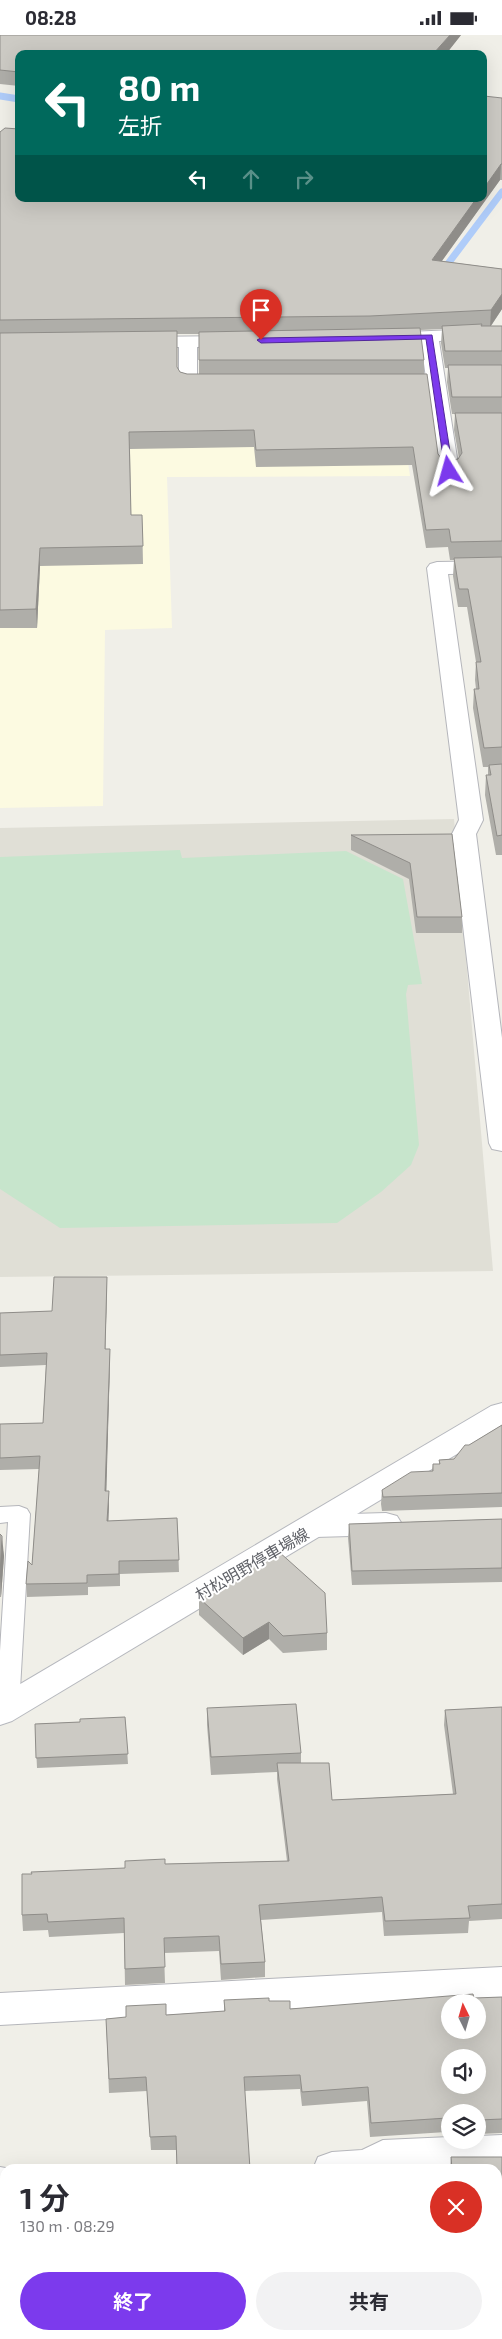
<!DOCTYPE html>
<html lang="ja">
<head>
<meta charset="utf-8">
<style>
  :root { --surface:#fff; --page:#f2f2f3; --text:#2b2b33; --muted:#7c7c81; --accent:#7c3aed }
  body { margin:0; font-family:"Exo 2","Noto Sans JP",sans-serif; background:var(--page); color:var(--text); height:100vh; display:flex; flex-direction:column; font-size:19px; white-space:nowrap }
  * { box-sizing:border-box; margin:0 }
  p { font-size:16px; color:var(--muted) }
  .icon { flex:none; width:28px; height:28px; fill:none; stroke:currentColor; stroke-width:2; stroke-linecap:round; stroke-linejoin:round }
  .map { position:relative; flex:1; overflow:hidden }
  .drawer { position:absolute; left:0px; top:2129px; width:502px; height:176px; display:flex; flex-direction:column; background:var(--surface); border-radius:15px 15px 0 0; box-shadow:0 5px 20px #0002 }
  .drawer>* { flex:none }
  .top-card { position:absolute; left:15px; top:15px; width:472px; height:152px; border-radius:10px; box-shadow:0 5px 20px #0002; background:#00695c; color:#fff; overflow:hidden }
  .needle { width:32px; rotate:355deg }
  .fabs { position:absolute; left:441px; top:1959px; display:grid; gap:10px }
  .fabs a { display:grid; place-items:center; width:45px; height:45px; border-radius:50%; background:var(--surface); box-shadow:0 5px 20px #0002; font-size:25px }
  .pin { position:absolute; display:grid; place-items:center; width:42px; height:42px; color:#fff; margin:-51px -21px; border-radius:50% 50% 50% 0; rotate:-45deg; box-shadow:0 0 5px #0007 }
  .pin .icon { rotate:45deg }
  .me { position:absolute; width:55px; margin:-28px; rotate:352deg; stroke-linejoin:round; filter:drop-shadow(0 0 4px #0008) }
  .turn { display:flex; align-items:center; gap:18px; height:105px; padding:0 20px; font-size:22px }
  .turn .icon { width:65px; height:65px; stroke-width:2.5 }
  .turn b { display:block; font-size:35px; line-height:42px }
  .lanes { display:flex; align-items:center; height:48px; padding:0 20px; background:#0003; justify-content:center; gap:25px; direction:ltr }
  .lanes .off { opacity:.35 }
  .round { display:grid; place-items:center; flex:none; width:52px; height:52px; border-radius:26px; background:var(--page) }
  .head { display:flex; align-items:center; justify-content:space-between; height:85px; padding:0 20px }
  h1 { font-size:30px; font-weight:700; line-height:38px }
  .action { display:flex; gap:10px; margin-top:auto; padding:10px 20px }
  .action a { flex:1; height:58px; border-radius:30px; background:var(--accent); color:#fff; font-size:20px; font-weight:700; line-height:58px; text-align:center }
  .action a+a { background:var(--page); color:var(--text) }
  .status { display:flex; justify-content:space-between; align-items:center; height:35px; padding:0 25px; background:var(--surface); direction:ltr }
  .status svg { height:14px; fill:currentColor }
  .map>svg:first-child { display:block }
  .commercial { fill:#fcfae1 }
  .education { fill:#e0dfd6 }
  .green { fill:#c7e5cc }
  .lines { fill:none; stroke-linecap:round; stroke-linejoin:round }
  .stream { stroke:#afccf9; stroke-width:7 }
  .service-casing { stroke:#b5b6bb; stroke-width:2 }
  .minor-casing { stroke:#b5b6bb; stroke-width:2 }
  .secondary-casing { stroke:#b6b8be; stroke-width:2 }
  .service { fill:#fff; fill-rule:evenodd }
  .minor { fill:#fff; fill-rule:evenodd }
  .secondary { fill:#fff; fill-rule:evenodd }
  .wall { fill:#afaea9; fill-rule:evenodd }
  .shaded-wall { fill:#8f8d89 }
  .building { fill:#cccac4; stroke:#8f8d89; fill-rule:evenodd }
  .route { fill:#7c3aed; stroke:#51269a }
  .labels { text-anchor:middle; stroke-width:4; stroke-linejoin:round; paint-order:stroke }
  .street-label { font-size:16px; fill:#5f6167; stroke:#fff }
</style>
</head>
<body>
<div class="status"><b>08:28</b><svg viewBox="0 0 49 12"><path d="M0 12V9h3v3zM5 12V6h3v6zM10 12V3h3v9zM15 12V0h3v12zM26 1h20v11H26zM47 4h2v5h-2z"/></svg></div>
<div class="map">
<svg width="502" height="2304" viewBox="0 0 502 2304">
  <rect width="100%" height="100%" fill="#f0efe8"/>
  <path class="commercial" d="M 0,311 L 176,382 L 401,381 L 410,441 L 167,442 L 172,593 L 105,595 L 103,771 L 0,773 Z"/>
  <path class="education" d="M 454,784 L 493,1236 L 0,1242 L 0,793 Z"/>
  <path class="green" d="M 180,815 L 182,823 L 346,816 L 403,844 L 422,949 L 408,950 L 406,959 L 419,1110 L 411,1130 L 381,1157 L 337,1188 L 60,1193 L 0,1154 L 0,822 Z"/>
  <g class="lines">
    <g class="stream">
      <path d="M 0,61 L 19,64"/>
      <path d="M 450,238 L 444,234 L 502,157"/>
    </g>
    <g class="service-casing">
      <path id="service" d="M 19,1471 L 27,1474 L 30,1479 L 19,1672 L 16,1678 L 8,1681 L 0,1678 L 0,1616 L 8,1487 L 0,1488 L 0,1472 Z"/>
    </g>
    <g class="minor-casing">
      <g id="minor">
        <path d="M 502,293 L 502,303 L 439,306 L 459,436 L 456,440 L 449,442 L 442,440 L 439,436 L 428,353 L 386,352 L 383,348 L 386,344 L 426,343 L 421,307 L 378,307 L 375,303 L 378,299 L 384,298 Z"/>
        <path d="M 236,301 L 242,302 L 245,306 L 242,310 L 197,312 L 197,344 L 220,345 L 223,349 L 220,353 L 182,353 L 179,349 L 179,312 L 139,312 L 133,311 L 130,307 L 133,303 L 139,302 Z"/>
        <path d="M 502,526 L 502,538 L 448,539 L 483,785 L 476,799 L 502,1003 L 502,1116 L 492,1114 L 489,1108 L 452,799 L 459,785 L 427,533 L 430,529 L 437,527 Z"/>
        <path d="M 386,1478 L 397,1481 L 402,1489 L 397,1497 L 386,1500 L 315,1502 L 304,1499 L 299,1491 L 304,1483 L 315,1480 Z"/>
        <path d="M 502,1932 L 502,1962 L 0,1990 L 0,1958 Z"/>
        <path d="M 502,2100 L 502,2134 L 313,2134 L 318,2122 L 332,2117 L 362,2115 L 383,2105 L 450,2102 L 450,2105 L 478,2105 L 478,2101 Z"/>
        <path d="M 0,2132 L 11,2134 L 5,2134 L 5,2166 L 0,2166 Z"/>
      </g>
    </g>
    <g class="secondary-casing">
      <path id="secondary" d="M 502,1368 L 502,1392 L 12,1686 L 0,1690 L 0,1661 L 491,1371 Z"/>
    </g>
    <use href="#service" class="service"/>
    <use href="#minor" class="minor"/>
    <use href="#secondary" class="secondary"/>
  </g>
  <g class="wall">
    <path d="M 0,0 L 461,0 L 446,19 L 19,19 L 19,51 L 0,49 Z"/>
    <path d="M 502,63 L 502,145 L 500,145 L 442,226 L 502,234 L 502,274 L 491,291 L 502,291 L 502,820 L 496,820 L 485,760 L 486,740 L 488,740 L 488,732 L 483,732 L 473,673 L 474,654 L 476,654 L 475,645 L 476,627 L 467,572 L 458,572 L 453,541 L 454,525 L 450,525 L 448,512 L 426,513 L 412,430 L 256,432 L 254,412 L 130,414 L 131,480 L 142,480 L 143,529 L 40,531 L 37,593 L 0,593 L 0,97 L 19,164 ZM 442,294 L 441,308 L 445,333 L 448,333 L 447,347 L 452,379 L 455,379 L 454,395 L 459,423 L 450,426 L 442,424 L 438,419 L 424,339 L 424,325 L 420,295 ZM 177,299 L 199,299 L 199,339 L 187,339 L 180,337 L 177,333 Z"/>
    <path d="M 452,799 L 462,882 L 462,898 L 416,898 L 409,844 L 351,815 L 351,800 Z"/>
    <path d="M 107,1242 L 107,1254 L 105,1314 L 110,1314 L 110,1326 L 106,1456 L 109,1469 L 108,1486 L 177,1483 L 179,1537 L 120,1539 L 120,1551 L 88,1552 L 88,1560 L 27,1562 L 26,1549 L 32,1530 L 39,1434 L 0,1435 L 0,1389 L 43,1388 L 46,1330 L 0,1332 L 0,1278 L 52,1276 Z"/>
    <path d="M 502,1390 L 502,1472 L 382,1476 L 381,1469 L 382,1455 L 432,1436 L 433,1429 L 439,1429 L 439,1425 L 454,1424 L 469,1410 Z"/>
    <path d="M 502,1484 L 502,1547 L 352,1550 L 348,1503 L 349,1489 Z"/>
    <path d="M 0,1499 L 4,1521 L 1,1562 L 0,1562 Z"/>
    <path d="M 199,1563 L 327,1598 L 327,1615 L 283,1618 L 269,1604 L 243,1620 L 199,1580 Z"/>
    <path d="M 502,1672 L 502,1884 L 469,1886 L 468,1898 L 384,1901 L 382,1877 L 261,1885 L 265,1927 L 265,1942 L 221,1945 L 219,1916 L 164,1918 L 165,1948 L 125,1950 L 124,1898 L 49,1902 L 48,1895 L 23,1896 L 22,1880 L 125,1833 L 165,1829 L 287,1826 L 277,1744 L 277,1737 L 211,1740 L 207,1690 L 207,1673 L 301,1718 L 301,1728 L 332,1765 L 453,1759 L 444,1690 L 445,1675 Z"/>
    <path d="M 125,1682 L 128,1729 L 37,1733 L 35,1689 L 80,1687 Z"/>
    <path d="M 502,1962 L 502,2098 L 478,2099 L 478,2100 L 478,2078 L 450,2078 L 450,2101 L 446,2100 L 446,2097 L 370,2102 L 367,2066 L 302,2071 L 300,2054 L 245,2056 L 176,2115 L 151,2115 L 147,2056 L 109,2058 L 106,1984 L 224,1976 L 224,1965 L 269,1966 L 290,1974 Z"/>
    <path d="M 451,2122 L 502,2122 L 502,2242 L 498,2242 L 498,2134 L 450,2134 Z"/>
  </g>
  <g class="shaded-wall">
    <path d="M 450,0 L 461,0 L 446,19 L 433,19 Z"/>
    <path d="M 501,129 L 500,145 L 431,241 L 432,225 L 476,164 L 484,164 L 484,153 Z"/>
    <path d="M 502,259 L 502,274 L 490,292 L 491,275 Z"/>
    <path d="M 40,513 L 40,531 L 37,593 L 36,574 Z"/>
    <path d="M 107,1242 L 107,1254 L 105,1326 L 105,1314 Z"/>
    <path d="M 110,1314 L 110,1326 L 106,1469 L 105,1456 Z"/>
    <path d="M 109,1456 L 109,1469 L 108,1498 L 107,1486 Z"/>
    <path d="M 2,1501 L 4,1521 L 1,1562 L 0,1540 Z"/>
    <path d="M 269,1587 L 269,1604 L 243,1620 L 243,1603 Z"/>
  </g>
  <g class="building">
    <path d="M 0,0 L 450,0 L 433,19 L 19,19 L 19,37 L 0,35 Z"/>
    <path d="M 484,61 L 502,63 L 502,129 L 501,129 L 484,153 Z"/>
    <path d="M 5,93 L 19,94 L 19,164 L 476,164 L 432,225 L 502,234 L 502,259 L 491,275 L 370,281 L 0,285 L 0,97 Z"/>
    <path d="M 482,289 L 481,291 L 502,291 L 502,316 L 445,316 L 442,291 Z"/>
    <path d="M 420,293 L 424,325 L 199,325 L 199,297 Z"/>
    <path d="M 177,296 L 177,332 L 180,337 L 187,339 L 427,339 L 438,419 L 442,424 L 450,426 L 458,424 L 462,418 L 455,378 L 502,378 L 502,506 L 451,507 L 449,494 L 426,495 L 413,412 L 256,415 L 254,395 L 129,397 L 131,480 L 142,480 L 143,511 L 40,513 L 36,574 L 0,575 L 0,298 Z"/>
    <path d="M 448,330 L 502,330 L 502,362 L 452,362 Z"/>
    <path d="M 502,522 L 502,712 L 484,713 L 474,654 L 479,654 L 476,627 L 481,627 L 468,554 L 459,554 L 454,523 Z"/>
    <path d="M 502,729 L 502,800 L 497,801 L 486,740 L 491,740 L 489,730 Z"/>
    <path d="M 452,799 L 462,882 L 417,882 L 410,828 L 351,800 Z"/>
    <path d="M 54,1242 L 107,1242 L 105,1314 L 110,1314 L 105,1456 L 109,1456 L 107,1486 L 177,1483 L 179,1525 L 119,1526 L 119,1539 L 87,1540 L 87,1548 L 26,1549 L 28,1526 L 32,1530 L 40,1421 L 0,1423 L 0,1389 L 43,1388 L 47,1318 L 0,1320 L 0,1278 L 52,1276 Z"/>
    <path d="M 502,1390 L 502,1458 L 383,1462 L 382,1455 L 411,1437 L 433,1436 L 433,1429 L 440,1429 L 439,1425 L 454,1424 L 465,1410 L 469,1410 Z"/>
    <path d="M 502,1484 L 502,1533 L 352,1536 L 349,1489 Z"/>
    <path d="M 0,1499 L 2,1501 L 0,1540 Z"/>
    <path d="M 278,1516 L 325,1558 L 327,1598 L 283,1601 L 269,1587 L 243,1603 L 199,1563 Z"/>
    <path d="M 296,1669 L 301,1718 L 211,1722 L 207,1673 Z"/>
    <path d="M 502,1672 L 502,1869 L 468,1871 L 470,1883 L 385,1886 L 382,1862 L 259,1870 L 265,1927 L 221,1929 L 219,1901 L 164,1903 L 165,1932 L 125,1934 L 124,1883 L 48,1887 L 47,1879 L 22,1880 L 22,1839 L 32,1839 L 31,1837 L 125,1833 L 125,1826 L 165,1824 L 165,1829 L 289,1826 L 277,1728 L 329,1728 L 332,1765 L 456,1759 L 445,1675 Z"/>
    <path d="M 125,1682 L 128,1719 L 36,1723 L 35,1689 L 80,1687 L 80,1684 Z"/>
    <path d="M 473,1959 L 474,1963 L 502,1962 L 502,2084 L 479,2085 L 478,2089 L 478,2078 L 450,2078 L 450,2087 L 447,2086 L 447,2083 L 371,2088 L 368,2052 L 302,2057 L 300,2040 L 244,2042 L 250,2134 L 177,2134 L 176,2101 L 150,2102 L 146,2042 L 109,2044 L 106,1984 L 126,1982 L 126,1971 L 166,1969 L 166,1980 L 225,1976 L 224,1965 L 269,1963 L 269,1966 L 290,1966 L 290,1974 ZM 450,1968 L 478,1968 L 478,1995 L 450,1995 ZM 450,2022 L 478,2022 L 478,2050 L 450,2050 Z"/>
    <path d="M 451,2122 L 502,2122 L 502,2229 L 498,2229 L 498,2134 L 452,2134 Z"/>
    <path d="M 5,2159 L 5,2300 L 405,2300 L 406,2304 L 0,2304 L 0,2160 Z"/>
  </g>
  <path class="route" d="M 432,300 L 453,436 L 449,439 L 445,436 L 426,304 L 261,308 L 257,305 L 261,303 Z"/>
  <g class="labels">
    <g class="street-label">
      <text transform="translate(252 1529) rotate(-30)" y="6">村松明野停車場線</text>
    </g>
  </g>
</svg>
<div class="fabs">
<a><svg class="needle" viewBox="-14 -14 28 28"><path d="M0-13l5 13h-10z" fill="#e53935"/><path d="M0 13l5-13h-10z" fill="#7c7c81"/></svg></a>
<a><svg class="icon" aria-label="sound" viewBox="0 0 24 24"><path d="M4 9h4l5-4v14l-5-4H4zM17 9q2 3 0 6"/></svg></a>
<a><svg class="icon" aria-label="layers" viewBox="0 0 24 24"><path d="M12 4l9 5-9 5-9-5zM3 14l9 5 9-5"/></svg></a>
</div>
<div class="pin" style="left:261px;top:305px;background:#d93025"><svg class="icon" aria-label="arrive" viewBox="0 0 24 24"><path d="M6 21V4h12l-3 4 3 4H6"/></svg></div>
<svg class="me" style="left:449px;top:436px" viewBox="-20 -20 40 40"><path d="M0-17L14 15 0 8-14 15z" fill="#7c3aed" stroke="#fff" stroke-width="4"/></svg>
<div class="top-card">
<div class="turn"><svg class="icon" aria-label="left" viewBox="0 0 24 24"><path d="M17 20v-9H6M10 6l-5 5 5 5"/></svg><div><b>80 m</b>左折</div></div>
<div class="lanes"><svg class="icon" aria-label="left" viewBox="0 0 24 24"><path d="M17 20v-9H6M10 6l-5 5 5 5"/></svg><svg class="icon off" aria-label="ahead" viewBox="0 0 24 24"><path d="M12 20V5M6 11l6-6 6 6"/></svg><svg class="icon off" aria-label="right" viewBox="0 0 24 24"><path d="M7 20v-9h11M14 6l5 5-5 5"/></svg></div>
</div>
<section class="drawer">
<div class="head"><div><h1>1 分</h1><p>130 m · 08:29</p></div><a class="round" style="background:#d93025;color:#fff"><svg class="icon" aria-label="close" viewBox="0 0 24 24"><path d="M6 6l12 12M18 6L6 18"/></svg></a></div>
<div class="action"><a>終了</a><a>共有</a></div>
</section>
</div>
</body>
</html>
